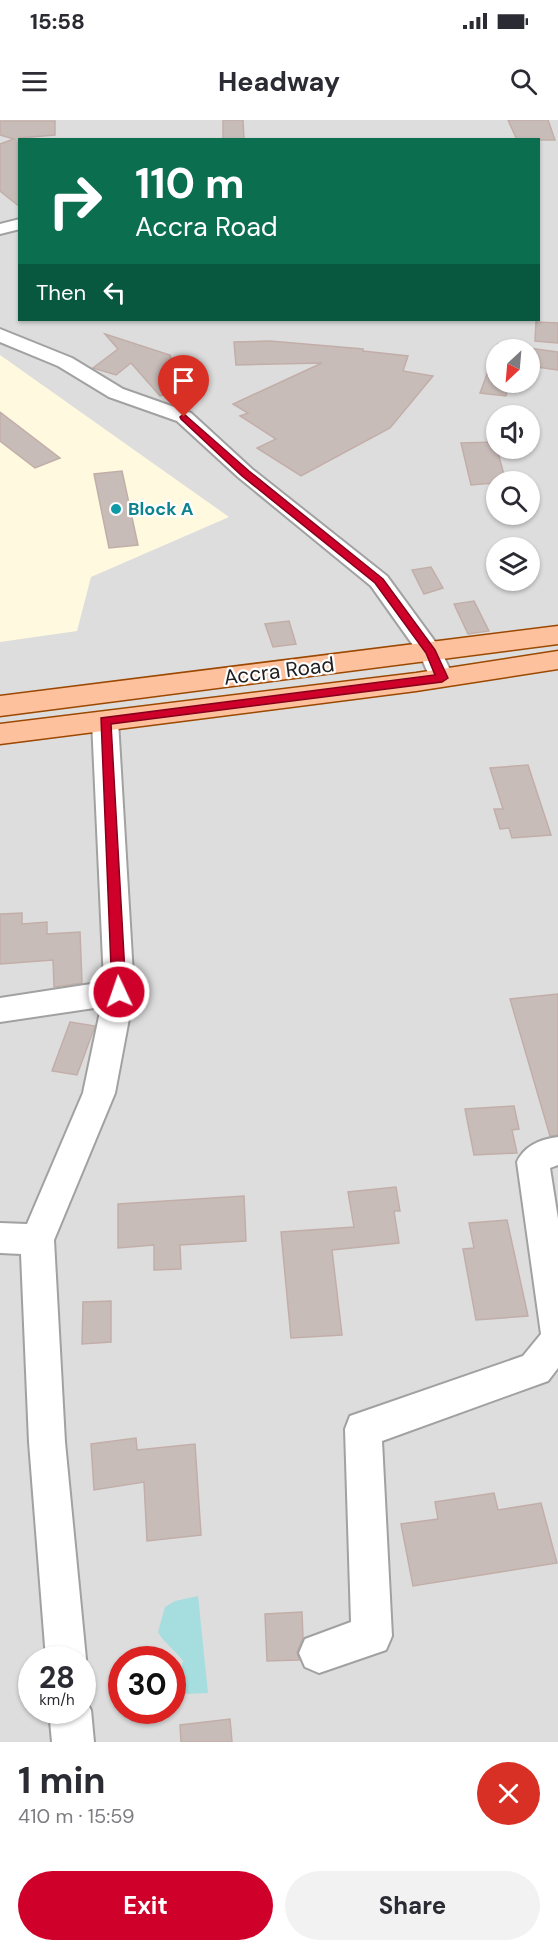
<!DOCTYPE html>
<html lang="en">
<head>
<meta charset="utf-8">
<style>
  :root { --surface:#fff; --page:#f2f2f3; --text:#2b2b33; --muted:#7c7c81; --accent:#cf002a }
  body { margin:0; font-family:"DM Sans",sans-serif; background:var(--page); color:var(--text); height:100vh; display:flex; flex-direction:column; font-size:22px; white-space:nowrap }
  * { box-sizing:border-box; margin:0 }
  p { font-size:20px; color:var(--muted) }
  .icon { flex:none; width:33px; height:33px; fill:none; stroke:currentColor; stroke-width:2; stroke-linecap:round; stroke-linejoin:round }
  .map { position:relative; height:1622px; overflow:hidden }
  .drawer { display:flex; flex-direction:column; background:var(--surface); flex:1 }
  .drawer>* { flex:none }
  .guide { position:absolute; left:18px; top:18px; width:522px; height:183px; border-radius:0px; box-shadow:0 2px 4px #0004; background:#0b6e4f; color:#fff; overflow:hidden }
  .needle { width:39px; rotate:206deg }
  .controls { position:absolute; left:486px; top:219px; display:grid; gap:12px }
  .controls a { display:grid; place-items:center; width:54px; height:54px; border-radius:50%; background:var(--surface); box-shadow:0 2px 4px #0004; font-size:30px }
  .speed { position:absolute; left:18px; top:1526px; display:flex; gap:12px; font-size:30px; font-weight:700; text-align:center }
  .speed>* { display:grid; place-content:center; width:78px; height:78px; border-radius:50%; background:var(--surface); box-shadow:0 2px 4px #0004; line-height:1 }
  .speed small { font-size:15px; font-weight:400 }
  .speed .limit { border:9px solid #d22; background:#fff; color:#111 }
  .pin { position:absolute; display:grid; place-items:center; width:51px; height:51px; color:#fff; margin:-62px -26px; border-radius:50% 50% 50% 0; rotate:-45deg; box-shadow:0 0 6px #0007 }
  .pin .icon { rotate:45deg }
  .me { position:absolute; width:66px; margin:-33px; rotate:357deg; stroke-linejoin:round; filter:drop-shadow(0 0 4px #0008) }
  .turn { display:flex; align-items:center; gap:21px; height:126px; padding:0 18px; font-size:27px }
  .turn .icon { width:78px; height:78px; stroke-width:2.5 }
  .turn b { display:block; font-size:42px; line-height:51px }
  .then { display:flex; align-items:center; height:57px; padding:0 18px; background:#0003; gap:12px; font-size:22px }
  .round { display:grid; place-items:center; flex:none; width:63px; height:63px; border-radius:32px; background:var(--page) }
  .head { display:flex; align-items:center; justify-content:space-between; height:102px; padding:0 18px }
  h1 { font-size:36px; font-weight:700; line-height:45px }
  .button { display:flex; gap:12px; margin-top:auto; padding:12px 18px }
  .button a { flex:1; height:69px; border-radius:36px; background:var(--accent); color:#fff; font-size:24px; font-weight:700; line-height:69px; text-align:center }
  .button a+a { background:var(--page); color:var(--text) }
  .status { display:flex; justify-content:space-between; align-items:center; height:42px; padding:0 30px; background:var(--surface); direction:ltr }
  .status svg { height:16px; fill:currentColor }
  header { display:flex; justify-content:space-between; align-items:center; height:78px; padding:0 18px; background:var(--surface); font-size:27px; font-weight:700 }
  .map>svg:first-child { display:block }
  .residential { fill:#dedddd; fill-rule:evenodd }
  .education { fill:#fff9e0 }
  .water { fill:#a6dddf }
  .building { fill:#c8bcb9; stroke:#c2aea8; stroke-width:1.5 }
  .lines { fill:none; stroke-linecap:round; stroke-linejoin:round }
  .street-casing { stroke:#a1a1a1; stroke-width:4 }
  .primary-casing { stroke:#9b4800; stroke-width:3 }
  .street { fill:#fff; fill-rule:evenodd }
  .primary { fill:#fdc19e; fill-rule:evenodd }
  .route { fill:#cf002a; stroke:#87001b; stroke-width:1.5 }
  .culture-dot { fill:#0f9aa8; stroke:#fff; stroke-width:2 }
  .labels { text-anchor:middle; stroke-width:4.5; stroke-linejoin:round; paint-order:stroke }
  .far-culture-label { font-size:18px; font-weight:bold; fill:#0d838f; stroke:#fff; text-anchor:start }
  .street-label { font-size:21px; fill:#202020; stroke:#fff }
</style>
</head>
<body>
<div class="status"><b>15:58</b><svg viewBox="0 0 49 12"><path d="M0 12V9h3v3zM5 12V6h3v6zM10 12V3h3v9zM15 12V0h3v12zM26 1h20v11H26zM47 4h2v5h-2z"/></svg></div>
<header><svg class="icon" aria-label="menu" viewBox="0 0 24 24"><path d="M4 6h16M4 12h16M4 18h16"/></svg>Headway<svg class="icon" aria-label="search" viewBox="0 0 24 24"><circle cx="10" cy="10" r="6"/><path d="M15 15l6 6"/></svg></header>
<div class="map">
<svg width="558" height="1622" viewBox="0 0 558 1622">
  <rect width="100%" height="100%" fill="#f0ebe6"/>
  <path class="residential" d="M 0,0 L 558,0 L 558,1622 L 0,1622 ZM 20,20 L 538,20 L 538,200 L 20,200 ZM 496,230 L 530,230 L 530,262 L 496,262 ZM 496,296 L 530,296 L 530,328 L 496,328 ZM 496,362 L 530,362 L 530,394 L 496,394 ZM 496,428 L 530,428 L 530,460 L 496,460 ZM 32,1539 L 82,1539 L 82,1590 L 32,1590 ZM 122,1539 L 172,1539 L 172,1590 L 122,1590 Z"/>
  <path class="education" d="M 0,235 L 229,397 L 91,457 L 77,511 L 0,522 Z"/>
  <path class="water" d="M 198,1476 L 208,1573 L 187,1574 L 180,1569 L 179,1558 L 183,1541 C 175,1530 164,1523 158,1512 L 165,1487 L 175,1481 Z"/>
  <g class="building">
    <path d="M 223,0 L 243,0 L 244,20 L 223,20 Z"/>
    <path d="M 508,0 L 548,0 L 555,20 L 517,20 Z"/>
    <path d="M 0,1 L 55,1 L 55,15 L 20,18 L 20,87 L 0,71 L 0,24 L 14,19 L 0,15 Z"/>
    <path d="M 536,202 L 558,203 L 558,223 L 535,221 Z"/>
    <path d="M 105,214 L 170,235 L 184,269 L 160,276 L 131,243 L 116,255 L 93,248 L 118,229 Z"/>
    <path d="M 270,221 L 363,229 L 363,231 L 408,236 L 403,251 L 433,256 L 390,308 L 301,356 L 257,328 L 276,319 L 240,296 L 248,293 L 233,284 L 322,243 L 236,245 L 234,222 Z"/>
    <path d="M 498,224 L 558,232 L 558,250 L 530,246 L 530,230 L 496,230 L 496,262 L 509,262 L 506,276 L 480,273 Z"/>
    <path d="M 0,292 L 60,338 L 35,348 L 0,321 Z"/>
    <path d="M 495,322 L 506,362 L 471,365 L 461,323 Z"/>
    <path d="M 122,351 L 138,425 L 109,428 L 94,354 Z"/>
    <path d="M 431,447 L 443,468 L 424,474 L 412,450 Z"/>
    <path d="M 474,481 L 489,511 L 468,514 L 454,484 Z"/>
    <path d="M 289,501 L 296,524 L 273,527 L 265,504 Z"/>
    <path d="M 528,645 L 551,715 L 512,718 L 509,708 L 500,709 L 494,689 L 503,689 L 490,648 Z"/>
    <path d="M 22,793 L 22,804 L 47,802 L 47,814 L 80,812 L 82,863 L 54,867 L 53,840 L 0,844 L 0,794 Z"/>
    <path d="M 558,874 L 558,1015 L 550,1016 L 510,879 Z"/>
    <path d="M 70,902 L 95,906 L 77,955 L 52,951 Z"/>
    <path d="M 514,986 L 519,1009 L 512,1010 L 517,1033 L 474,1035 L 465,989 Z"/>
    <path d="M 396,1067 L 400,1091 L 394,1091 L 399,1123 L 332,1130 L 342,1215 L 291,1218 L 281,1112 L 354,1107 L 348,1072 Z"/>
    <path d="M 244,1076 L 246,1121 L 180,1125 L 181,1149 L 154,1150 L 154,1125 L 118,1128 L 118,1084 Z"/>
    <path d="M 507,1100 L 528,1196 L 476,1200 L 463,1129 L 474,1128 L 469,1103 Z"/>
    <path d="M 111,1181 L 111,1222 L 82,1224 L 83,1182 Z"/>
    <path d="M 136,1318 L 137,1330 L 195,1324 L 201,1415 L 147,1421 L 144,1362 L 94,1370 L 91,1324 Z"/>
    <path d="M 494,1373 L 498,1390 L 541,1383 L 557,1443 L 413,1466 L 401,1404 L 438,1399 L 435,1382 Z"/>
    <path d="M 302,1492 L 303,1518 L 297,1532 L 299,1540 L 267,1541 L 265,1494 Z"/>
    <path d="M 230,1599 L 232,1622 L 181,1622 L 180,1605 Z"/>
  </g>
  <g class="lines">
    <g class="street-casing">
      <g id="street">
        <path d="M 20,99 L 20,109 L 0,114 L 0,104 Z"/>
        <path d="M 0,209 L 72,238 L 123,269 L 191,293 L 252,349 L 387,456 L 439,527 L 454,558 L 451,564 L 442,566 L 433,564 L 420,535 L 371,466 L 238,357 L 177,301 L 109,277 L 58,246 L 0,222 Z"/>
        <path d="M 105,592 L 114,595 L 118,601 L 134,872 L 115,973 L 54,1120 L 65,1322 L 86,1539 L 82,1548 L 82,1539 L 46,1539 L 29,1322 L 21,1134 L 0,1133 L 0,1103 L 27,1104 L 83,973 L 101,887 L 0,902 L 0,878 L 104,862 L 92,601 L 96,595 Z"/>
        <path d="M 558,1017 L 558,1045 L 550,1048 L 558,1099 L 558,1248 L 548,1261 L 382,1321 L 392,1516 L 386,1530 L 319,1553 L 305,1547 L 299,1533 L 305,1519 L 351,1502 L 345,1309 L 350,1296 L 523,1236 L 541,1214 L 517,1042 C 524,1026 541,1019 558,1017 Z"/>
        <path d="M 82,1575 L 91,1590 L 94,1622 L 52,1622 L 49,1590 L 82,1590 Z"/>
      </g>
    </g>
    <g class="primary-casing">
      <g id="primary">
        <path d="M 558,506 L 558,524 L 0,596 L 0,576 Z"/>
        <path d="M 558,531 L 558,549 L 416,571 L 0,624 L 0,604 L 416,553 Z"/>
      </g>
    </g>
    <use href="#street" class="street"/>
    <use href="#primary" class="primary"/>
  </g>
  <path class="route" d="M 184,294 L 249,351 L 383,459 L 435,530 L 448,558 L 442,562 L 111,604 L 126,872 L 119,877 L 112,872 L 101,598 L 435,555 L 426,533 L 375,463 L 242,356 L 181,299 L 180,297 Z"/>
  <circle class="culture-dot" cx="116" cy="389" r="6"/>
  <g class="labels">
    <g class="far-culture-label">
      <text x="128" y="395">Block A</text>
    </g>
    <g class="street-label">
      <text transform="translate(279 551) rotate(-7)" y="7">Accra Road</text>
    </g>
  </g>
</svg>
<div class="controls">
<a><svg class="needle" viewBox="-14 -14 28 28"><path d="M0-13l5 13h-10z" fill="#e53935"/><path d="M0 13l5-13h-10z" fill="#7c7c81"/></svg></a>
<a><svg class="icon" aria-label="sound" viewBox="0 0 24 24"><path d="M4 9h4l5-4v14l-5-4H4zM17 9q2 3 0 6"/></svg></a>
<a><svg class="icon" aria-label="search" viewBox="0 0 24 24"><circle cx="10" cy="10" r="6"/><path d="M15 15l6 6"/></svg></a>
<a><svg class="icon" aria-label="layers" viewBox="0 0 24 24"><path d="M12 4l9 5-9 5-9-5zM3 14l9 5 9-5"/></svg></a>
</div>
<div class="speed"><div>28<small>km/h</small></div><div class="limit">30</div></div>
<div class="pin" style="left:184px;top:297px;background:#d93025"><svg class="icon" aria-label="arrive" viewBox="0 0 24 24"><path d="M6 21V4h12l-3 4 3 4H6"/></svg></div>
<svg class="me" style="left:119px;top:872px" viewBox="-20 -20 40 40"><circle r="17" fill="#cf002a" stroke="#fff" stroke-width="3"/><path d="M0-11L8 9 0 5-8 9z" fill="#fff"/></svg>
<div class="guide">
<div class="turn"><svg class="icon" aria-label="right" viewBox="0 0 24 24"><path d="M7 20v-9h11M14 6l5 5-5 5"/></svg><div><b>110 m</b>Accra Road</div></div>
<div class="then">Then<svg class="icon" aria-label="left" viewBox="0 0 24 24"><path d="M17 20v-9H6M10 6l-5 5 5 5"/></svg></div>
</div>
</div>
<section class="drawer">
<div class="head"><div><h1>1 min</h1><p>410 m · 15:59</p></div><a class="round" style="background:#d93025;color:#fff"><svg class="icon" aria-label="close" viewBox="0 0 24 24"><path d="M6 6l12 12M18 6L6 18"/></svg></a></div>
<div class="button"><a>Exit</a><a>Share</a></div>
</section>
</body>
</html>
